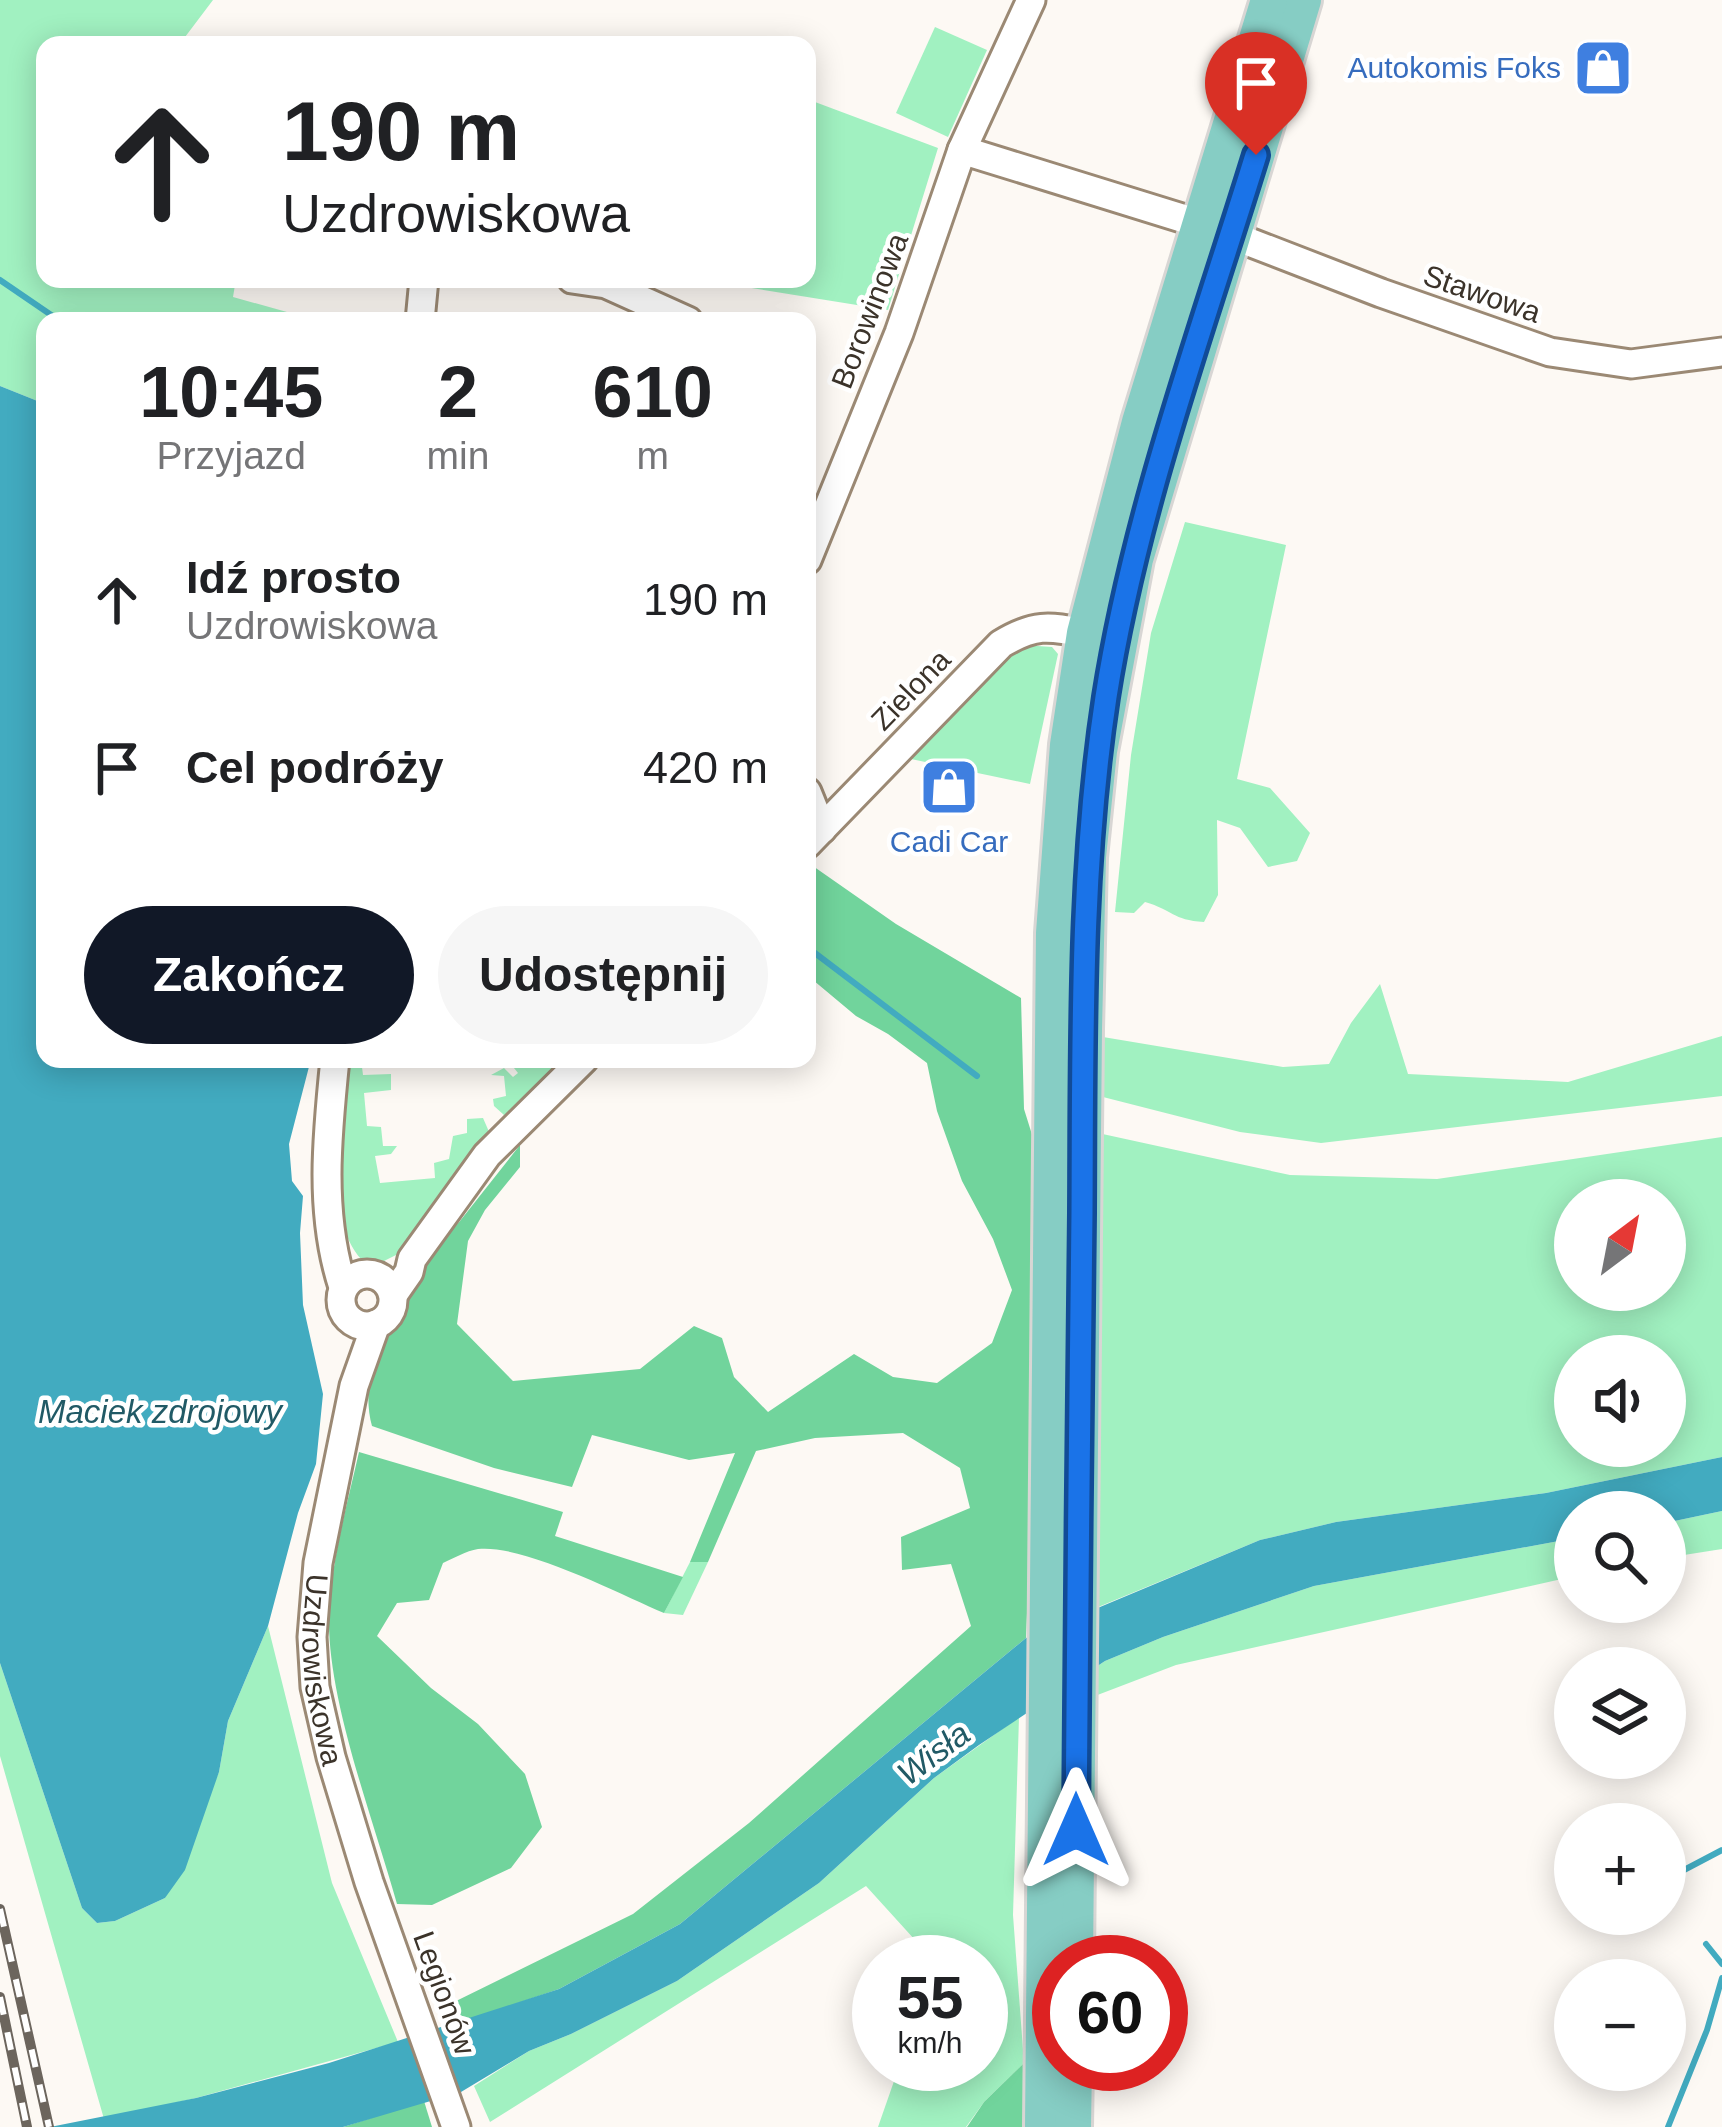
<!DOCTYPE html>
<html lang="pl">
<head>
<meta charset="utf-8">
<style>
  :root { --surface:#fff; --page:#f6f6f6; --text:#202124; --muted:#757577; --accent:#111827 }
  body { margin:0; font-family:Arial,sans-serif; background:var(--page); color:var(--text); height:100vh; display:flex; flex-direction:column; font-size:45px; white-space:nowrap }
  * { box-sizing:border-box; margin:0 }
  p { font-size:39px; color:var(--muted) }
  .icon { flex:none; width:66px; height:66px; fill:none; stroke:currentColor; stroke-width:2; stroke-linecap:round; stroke-linejoin:round }
  .map { position:relative; flex:1; overflow:hidden }
  .sheet { position:absolute; left:36px; top:312px; width:780px; height:756px; display:flex; flex-direction:column; background:var(--surface); border-radius:24px; box-shadow:0 6px 30px #0003 }
  .sheet>* { flex:none }
  .guide { position:absolute; left:36px; top:36px; width:780px; height:252px; border-radius:24px; box-shadow:0 6px 30px #0003; background:#fff; color:var(--text); overflow:hidden }
  .needle { width:78px; rotate:32deg }
  .controls { position:absolute; left:1554px; top:1179px; display:grid; gap:24px }
  .controls a { display:grid; place-items:center; width:132px; height:132px; border-radius:50%; background:var(--surface); box-shadow:0 6px 30px #0003; font-size:60px }
  .speed { position:absolute; left:852px; top:1935px; display:flex; gap:24px; font-size:60px; font-weight:700; text-align:center }
  .speed>* { display:grid; place-content:center; width:156px; height:156px; border-radius:50%; background:var(--surface); box-shadow:0 6px 30px #0003; line-height:1 }
  .speed small { font-size:30px; font-weight:400 }
  .speed .limit { border:18px solid #d22; background:#fff; color:#111 }
  .pin { position:absolute; display:grid; place-items:center; width:102px; height:102px; color:#fff; margin:-123px -51px; border-radius:50% 50% 50% 0; rotate:-45deg; box-shadow:0 0 12px #0007 }
  .pin .icon { rotate:45deg }
  .me { position:absolute; width:132px; margin:-66px; rotate:0deg; stroke-linejoin:round; filter:drop-shadow(0 0 9px #0008) }
  .turn { display:flex; align-items:center; gap:42px; height:252px; padding:0 48px; font-size:54px }
  .turn .icon { width:156px; height:156px; stroke-width:2.5 }
  .turn b { display:block; font-size:84px; line-height:102px }
  .eta { display:flex; justify-content:space-evenly; align-items:center; height:204px; text-align:center }
  .eta b { font-size:72px; font-weight:800; line-height:84px }
  .primary-button { display:flex; gap:24px; margin-top:auto; padding:24px 48px }
  .primary-button a { flex:1; height:138px; border-radius:72px; background:var(--accent); color:#fff; font-size:48px; font-weight:800; line-height:138px; text-align:center }
  .primary-button a+a { background:var(--page); color:var(--text) }
  ul { padding:0; list-style:none }
  li { display:flex; align-items:center; gap:36px; height:168px; padding:0 48px }
  li div { flex:1 }
  li b { display:block; font-size:45px }
  li em { font-style:normal }
  .map>svg:first-child { display:block }
  .green { fill:#a1f1c1; fill-rule:evenodd }
  .forest { fill:#71d49c }
  .water { fill:#42abc0 }
  .lines { fill:none; stroke-linecap:round; stroke-linejoin:round }
  .stream { stroke:#42abc0; stroke-width:6 }
  .minor-casing { stroke:#9b8974; stroke-width:33 }
  .major-casing { stroke:#d8d6d4; stroke-width:42 }
  .minor { stroke:#fff; stroke-width:27 }
  .major { stroke:#86cdc4; stroke-width:36 }
  .rail-casing { stroke:#6c655d; stroke-width:10 }
  .rail { stroke:#fff; stroke-width:6; stroke-dasharray:18; stroke-linecap:butt }
  .route-casing { stroke:#114b97; stroke-width:30 }
  .route { stroke:#1a73e8; stroke-width:21 }
  .labels { text-anchor:middle; stroke-width:9; stroke-linejoin:round; paint-order:stroke }
  .shop-label { font-size:30px; fill:#366cbe; stroke:#fff; text-anchor:end }
  .street-label { font-size:30px; fill:#3b332a; stroke:#fff }
  .water-label { font-size:33px; font-style:italic; fill:#215a66; stroke:#fff }
</style>
</head>
<body>
<div class="map">
<svg width="1722" height="2127" viewBox="0 0 1722 2127">
  <rect width="100%" height="100%" fill="#fdf9f4"/>
  <g class="green">
    <path d="M 0,0 L 213,0 L 179,45 L 45,45 L 45,279 L 236,279 L 233,297 L 319,321 L 45,321 L 45,404 L 0,386 Z"/>
    <path d="M 935,27 L 987,50 L 948,137 L 896,113 Z"/>
    <path d="M 807,99 L 938,148 L 888,310 L 696,279 L 807,279 Z"/>
    <path d="M 1185,522 L 1286,545 L 1237,779 L 1270,788 L 1310,833 L 1297,861 L 1268,867 L 1240,828 L 1217,820 L 1218,895 L 1204,922 C 1172,920 1173,910 1145,902 L 1134,913 L 1115,912 L 1131,755 L 1151,633 Z"/>
    <path d="M 1023,645 L 1052,647 L 1058,654 L 1030,784 L 911,759 L 1000,657 Z"/>
    <path d="M 1380,984 L 1408,1074 L 1568,1082 L 1722,1036 L 1722,1096 L 1321,1143 L 1240,1132 L 1103,1097 L 1103,1037 L 1283,1067 L 1329,1064 L 1351,1023 Z"/>
    <path d="M 341,1059 L 361,1059 L 363,1075 L 391,1074 L 391,1090 L 364,1093 L 367,1126 L 381,1127 L 383,1146 L 397,1146 L 391,1154 L 375,1156 L 380,1183 L 435,1178 L 434,1163 L 449,1159 L 453,1136 L 467,1133 L 467,1119 L 483,1118 L 490,1134 L 402,1252 L 382,1262 L 362,1260 C 321,1215 338,1116 341,1059 Z"/>
    <path d="M 513,1059 L 522,1059 L 527,1065 L 534,1059 L 569,1059 L 514,1113 L 504,1115 L 494,1106 L 493,1099 L 506,1096 L 504,1076 L 491,1075 L 504,1068 L 513,1077 L 518,1073 L 510,1063 Z"/>
    <path d="M 1098,1133 L 1290,1175 L 1437,1179 L 1722,1137 L 1722,1457 L 1546,1493 L 1336,1522 L 1260,1540 L 1091,1610 ZM 1575,1200 L 1665,1200 L 1665,1290 L 1575,1290 ZM 1575,1356 L 1665,1356 L 1665,1446 L 1575,1446 Z"/>
    <path d="M 1722,1511 L 1722,1549 L 1665,1558 L 1665,1523 Z"/>
    <path d="M 1575,1538 L 1575,1576 L 1176,1665 L 1087,1699 L 1087,1673 L 1105,1661 L 1163,1637 L 1314,1586 Z"/>
    <path d="M 690,1562 L 708,1562 L 683,1615 L 664,1613 Z"/>
    <path d="M 268,1626 L 332,1883 L 398,2042 L 196,2098 L 104,2119 L 0,1756 L 0,1663 L 82,1908 L 97,1923 L 115,1921 L 165,1898 L 219,1772 L 228,1721 Z"/>
    <path d="M 1019,1717 L 1013,1915 L 1024,2063 L 984,2102 L 966,2127 L 878,2127 L 900,2064 L 981,2064 L 981,1962 L 935,1962 L 866,1886 L 490,2122 L 474,2086 L 529,2051 L 571,2034 L 677,1981 L 819,1883 L 934,1778 Z"/>
  </g>
  <g class="forest">
    <path d="M 810,864 L 896,924 L 1021,998 L 1024,1109 L 1039,1157 L 1039,1320 L 1026,1638 L 680,1924 L 559,1989 L 454,2025 L 450,2004 L 633,1914 L 749,1823 L 971,1626 L 951,1564 L 902,1570 L 901,1537 L 970,1508 L 960,1468 L 903,1433 L 815,1438 L 756,1451 L 708,1562 L 690,1562 L 735,1453 L 689,1460 L 592,1435 L 572,1487 L 494,1468 L 372,1426 C 365,1402 368,1365 381,1342 C 395,1317 410,1317 404,1283 L 460,1221 L 520,1145 L 520,1167 L 485,1210 L 468,1241 L 457,1324 L 513,1381 L 640,1369 L 694,1326 L 722,1338 L 734,1377 L 768,1412 L 854,1354 L 893,1377 L 937,1383 L 992,1343 L 1012,1290 L 993,1239 L 962,1181 L 937,1111 L 927,1063 L 888,1034 L 856,1016 L 807,975 Z"/>
    <path d="M 359,1452 L 563,1512 L 555,1536 L 683,1577 L 664,1613 C 620,1594 523,1544 478,1549 C 466,1551 454,1558 443,1563 L 429,1600 L 397,1603 L 377,1636 L 431,1688 L 478,1724 L 525,1774 L 542,1827 L 511,1868 L 432,1905 L 397,1904 C 374,1821 327,1700 329,1616 C 331,1561 347,1505 359,1452 Z"/>
    <path d="M 1024,2063 L 1025,2127 L 967,2127 L 984,2102 Z"/>
    <path d="M 424,2101 L 432,2127 L 343,2127 Z"/>
  </g>
  <g class="water">
    <path d="M 0,386 L 45,404 L 45,1059 L 311,1059 L 289,1144 L 292,1181 L 303,1196 L 300,1233 L 303,1305 L 323,1394 L 316,1464 L 298,1513 L 268,1626 L 228,1721 L 219,1772 L 185,1870 L 165,1898 L 115,1921 L 97,1923 L 82,1908 L 0,1663 Z"/>
    <path d="M 1722,1457 L 1722,1511 L 1665,1523 L 1665,1512 L 1575,1512 L 1575,1538 L 1314,1586 L 1163,1637 L 1105,1661 L 979,1745 L 934,1778 L 819,1883 L 677,1981 L 571,2034 L 529,2051 L 461,2092 L 343,2127 L 50,2127 L 196,2098 L 329,2063 L 559,1989 L 680,1924 L 1026,1638 L 1260,1540 L 1336,1522 L 1546,1493 Z"/>
  </g>
  <g class="lines">
    <g class="stream">
      <path d="M 0,280 L 60,321"/>
      <path d="M 807,947 L 977,1076"/>
      <path d="M 1675,1896 L 1665,1880 L 1722,1850"/>
      <path d="M 1706,1944 L 1722,1964"/>
      <path d="M 1668,2127 L 1707,2030 L 1722,1978"/>
    </g>
    <g class="minor-casing">
      <g id="minor">
        <path d="M 962,150 L 1201,224"/>
        <path d="M 1231,235 L 1381,293 L 1550,352 L 1631,364 L 1722,352"/>
        <path d="M 572,279 L 606,284 L 688,321"/>
        <path d="M 420,321 L 424,279"/>
        <path d="M 807,560 L 899,333 L 962,150 L 1031,0"/>
        <path d="M 807,792 L 822,829"/>
        <path d="M 807,844 L 1001,644 C 1034,624 1048,626 1085,633"/>
        <path d="M 335,1059 C 327,1136 319,1214 343,1287"/>
        <circle cx="367" cy="1300" r="26"/>
        <path d="M 393,1295 L 409,1272 L 412,1259 L 487,1155 L 584,1059"/>
        <path id="s1" d="M 376,1324 L 354,1386 L 318,1563 L 312,1637 L 315,1687 L 331,1757 L 369,1882 L 456,2127"/>
      </g>
    </g>
    <g class="major-casing">
      <g id="major">
        <path d="M 1075,1962 L 1084,1029 L 1088,857 L 1099,751 L 1135,559 L 1303,0"/>
        <path d="M 1043,2127 L 1054,933 L 1068,745 L 1085,633 L 1140,422 L 1269,0"/>
        <path d="M 1073,2127 L 1074,2064"/>
      </g>
    </g>
    <use href="#minor" class="minor"/>
    <use href="#major" class="major"/>
    <g class="rail-casing">
      <g id="rail">
        <path d="M 0,1909 L 49,2127"/>
        <path d="M 0,1997 L 27,2127"/>
      </g>
    </g>
    <use href="#rail" class="rail"/>
  </g>
  <g class="lines">
    <g class="route-casing">
      <path id="route" d="M 1076,1830 C 1077,1624 1080,1419 1082,1213 C 1083,1041 1080,867 1106,697 C 1135,512 1201,333 1256,155"/>
    </g>
    <use href="#route" class="route"/>
  </g>
  <defs>
    <g id="shop-square" transform="scale(3)"><rect x="-9" y="-9" width="18" height="18" rx="4" fill="#3f7fe0" stroke="#fff"/><path d="M-5-2.5h2.3a2.7 3.5 0 0 1 5.4 0H5L5.5 6h-11ZM-1.5-2.5h3a1.5 2.3 0 0 0-3 0Z" fill="#fff"/></g>
  </defs>
  <g fill-rule="evenodd">
    <use href="#shop-square" x="1603" y="68"/>
    <use href="#shop-square" x="949" y="787"/>
  </g>
  <g class="labels">
    <g class="shop-label">
      <text x="1561" y="78">Autokomis Foks</text>
      <text x="949" y="852" text-anchor="middle">Cadi Car</text>
    </g>
    <g class="street-label">
      <text transform="translate(1482 294) rotate(19)" y="10">Stawowa</text>
      <text transform="translate(870 311) rotate(-69)" y="10">Borowinowa</text>
      <text transform="translate(911 690) rotate(-46)" y="10">Zielona</text>
      <text dy="10" stroke="none"><textPath href="#s1" startOffset="354">Uzdrowiskowa</textPath></text>
      <text transform="translate(444 1993) rotate(70)" y="10">Legionów</text>
    </g>
    <g class="water-label">
      <text x="160" y="1423">Maciek zdrojowy</text>
      <text transform="translate(933 1753) rotate(-37)" y="12">Wisła</text>
    </g>
  </g>
</svg>
<div class="controls">
<a><svg class="needle" viewBox="-14 -14 28 28"><path d="M0-13l5 13h-10z" fill="#e53935"/><path d="M0 13l5-13h-10z" fill="#757577"/></svg></a>
<a><svg class="icon" aria-label="sound" viewBox="0 0 24 24"><path d="M4 9h4l5-4v14l-5-4H4zM17 9q2 3 0 6"/></svg></a>
<a><svg class="icon" aria-label="search" viewBox="0 0 24 24"><circle cx="10" cy="10" r="6"/><path d="M15 15l6 6"/></svg></a>
<a><svg class="icon" aria-label="layers" viewBox="0 0 24 24"><path d="M12 4l9 5-9 5-9-5zM3 14l9 5 9-5"/></svg></a>
<a>+</a>
<a>−</a>
</div>
<div class="speed"><div>55<small>km/h</small></div><div class="limit">60</div></div>
<div class="pin" style="left:1256px;top:155px;background:#d93025"><svg class="icon" aria-label="arrive" viewBox="0 0 24 24"><path d="M6 21V4h12l-3 4 3 4H6"/></svg></div>
<svg class="me" style="left:1076px;top:1830px" viewBox="-20 -20 40 40"><path d="M0-17L14 15 0 8-14 15z" fill="#1a73e8" stroke="#fff" stroke-width="4"/></svg>
<div class="guide">
<div class="turn"><svg class="icon" aria-label="ahead" viewBox="0 0 24 24"><path d="M12 20V5M6 11l6-6 6 6"/></svg><div><b>190 m</b>Uzdrowiskowa</div></div>
</div>
<section class="sheet">
<div class="eta">
<div><b>10:45</b><p>Przyjazd</p></div>
<div><b>2</b><p>min</p></div>
<div><b>610</b><p>m</p></div>
</div>
<ul>
<li><svg class="icon" aria-label="ahead" viewBox="0 0 24 24"><path d="M12 20V5M6 11l6-6 6 6"/></svg><div><b>Idź prosto</b><p>Uzdrowiskowa</p></div><em>190 m</em></li>
<li><svg class="icon" aria-label="arrive" viewBox="0 0 24 24"><path d="M6 21V4h12l-3 4 3 4H6"/></svg><div><b>Cel podróży</b></div><em>420 m</em></li>
</ul>
<div class="primary-button"><a>Zakończ</a><a>Udostępnij</a></div>
</section>
</div>
</body>
</html>
